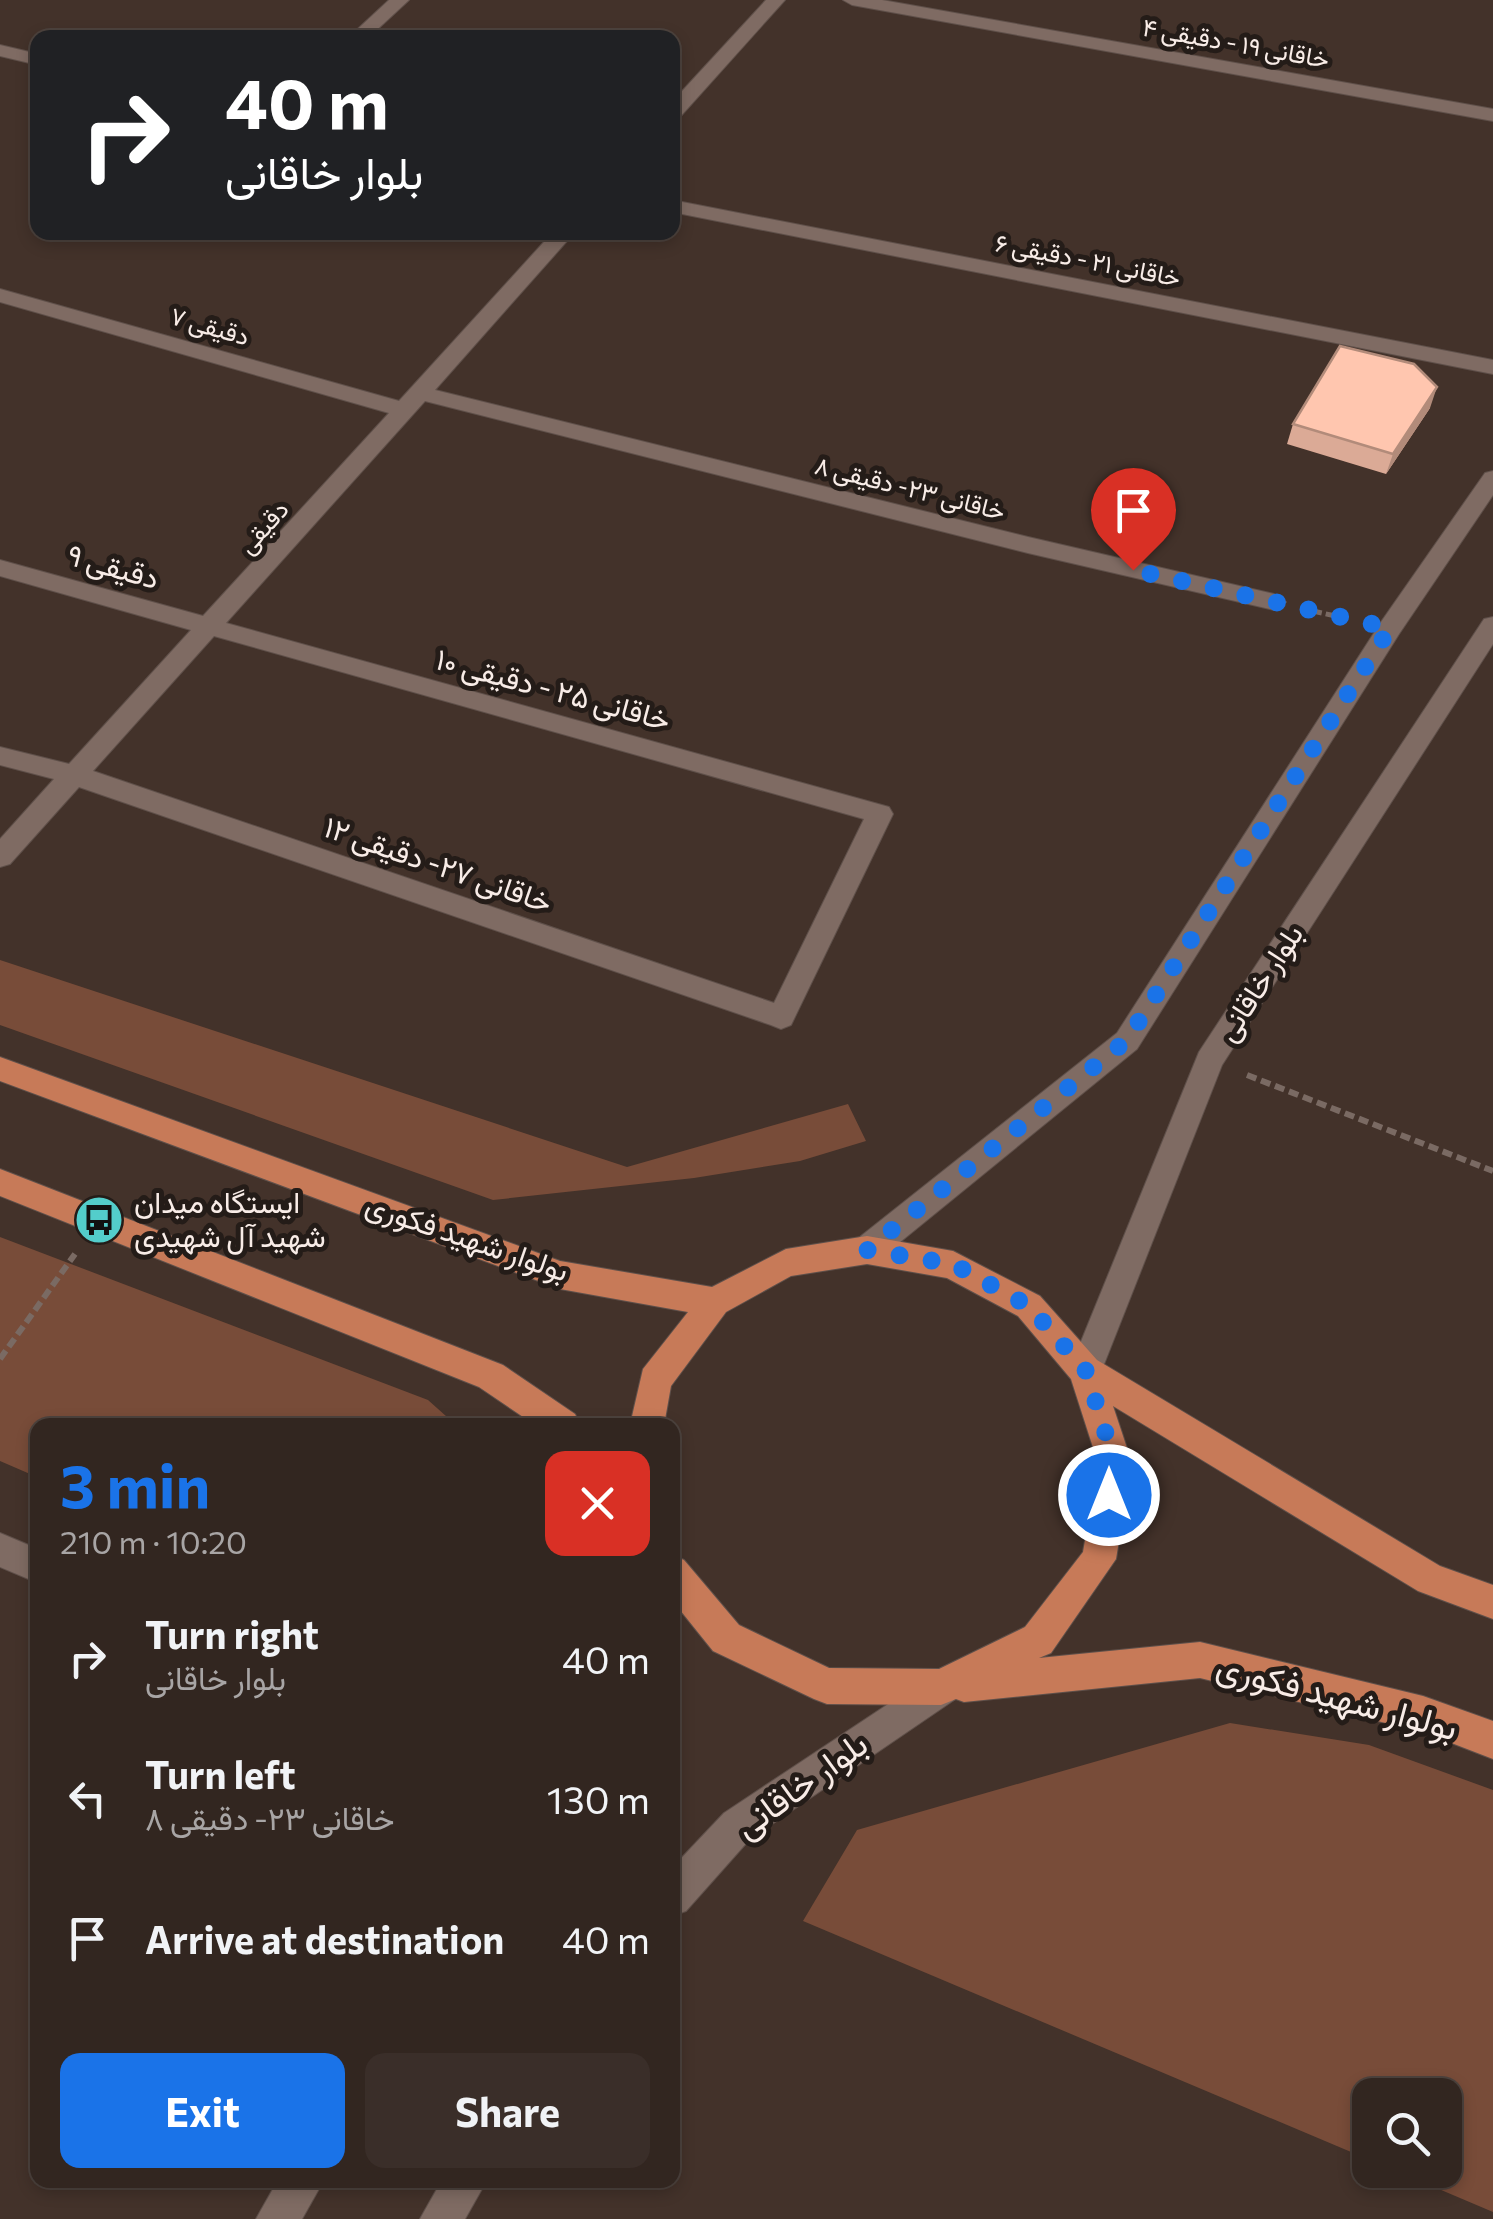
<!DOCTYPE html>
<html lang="en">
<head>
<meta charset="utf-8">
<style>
  :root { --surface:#322620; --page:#3a2e29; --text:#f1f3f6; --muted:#a8a5a5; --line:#4d433e; --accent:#1a73e8 }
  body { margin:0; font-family:Commissioner,Vazirmatn,sans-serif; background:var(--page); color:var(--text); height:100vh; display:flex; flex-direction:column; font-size:38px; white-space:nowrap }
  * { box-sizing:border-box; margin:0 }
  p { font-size:32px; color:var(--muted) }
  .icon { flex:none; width:55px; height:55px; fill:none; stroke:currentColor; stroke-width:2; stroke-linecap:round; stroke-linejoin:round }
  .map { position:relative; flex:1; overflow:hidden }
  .side { position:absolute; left:30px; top:1418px; width:650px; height:770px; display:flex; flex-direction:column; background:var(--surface); border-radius:20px; box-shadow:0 5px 15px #0003,0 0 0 2px var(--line) }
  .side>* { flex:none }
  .top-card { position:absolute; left:30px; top:30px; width:650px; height:210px; border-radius:20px; box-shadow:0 5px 15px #0003,0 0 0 2px var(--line); background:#202124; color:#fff; overflow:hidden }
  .controls { position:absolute; left:1352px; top:2078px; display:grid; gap:20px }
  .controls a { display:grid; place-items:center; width:110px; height:110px; border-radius:20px; background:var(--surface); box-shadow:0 5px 15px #0003,0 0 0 2px var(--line); font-size:50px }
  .pin { position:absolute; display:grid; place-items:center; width:85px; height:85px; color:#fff; margin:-102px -42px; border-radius:50% 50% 50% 0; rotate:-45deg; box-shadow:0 0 10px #0007 }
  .pin .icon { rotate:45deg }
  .me { position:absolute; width:110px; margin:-55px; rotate:0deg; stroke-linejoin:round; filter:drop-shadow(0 0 8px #0008) }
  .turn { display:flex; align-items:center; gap:35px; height:210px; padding:0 30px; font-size:45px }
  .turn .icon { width:130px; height:130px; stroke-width:2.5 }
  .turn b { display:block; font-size:70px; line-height:85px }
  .round { display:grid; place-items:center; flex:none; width:105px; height:105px; border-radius:20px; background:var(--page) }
  .head { display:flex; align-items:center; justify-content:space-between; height:170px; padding:0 30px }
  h1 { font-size:60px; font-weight:700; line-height:75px; color:var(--accent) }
  .cta { display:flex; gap:20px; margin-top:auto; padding:20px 30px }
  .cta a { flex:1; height:115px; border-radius:20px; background:var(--accent); color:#fff; font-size:40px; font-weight:700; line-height:115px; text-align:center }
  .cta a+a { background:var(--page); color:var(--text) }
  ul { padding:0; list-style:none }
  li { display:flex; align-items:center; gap:30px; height:140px; padding:0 30px }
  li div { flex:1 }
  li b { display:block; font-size:38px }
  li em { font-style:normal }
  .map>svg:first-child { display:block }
  .green { fill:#784c39 }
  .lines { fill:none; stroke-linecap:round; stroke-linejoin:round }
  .minor-casing { stroke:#5f504a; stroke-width:2 }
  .major-casing { stroke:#5f504a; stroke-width:2 }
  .path-far1 { stroke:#7a6a63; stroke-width:5; stroke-dasharray:9 4; stroke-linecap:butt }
  .path { stroke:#7a6a63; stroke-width:6; stroke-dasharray:10 5; stroke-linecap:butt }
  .minor { fill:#7f6b63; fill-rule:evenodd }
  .major { fill:#c77a58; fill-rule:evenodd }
  .wall { fill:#dbaa96 }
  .shaded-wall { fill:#b28b7a }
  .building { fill:#ffc6af; stroke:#b28b7a; stroke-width:2.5 }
  .route { stroke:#1a73e8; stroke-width:18; stroke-dasharray:0 32.4 }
  .labels { text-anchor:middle; stroke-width:10; stroke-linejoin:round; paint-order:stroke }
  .far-street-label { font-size:25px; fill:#f8ece7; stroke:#241c18 }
  .street-label { font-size:30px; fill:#f8ece7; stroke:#241c18 }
  .poi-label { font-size:30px; fill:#f8ece7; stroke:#241c18; text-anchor:start }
  .near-street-label { font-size:35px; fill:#f8ece7; stroke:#241c18 }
</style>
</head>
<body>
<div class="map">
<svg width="1493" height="2219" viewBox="0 0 1493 2219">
  <rect width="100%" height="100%" fill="#43322a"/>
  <g class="green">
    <path d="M 0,960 L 627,1167 L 848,1104 L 866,1141 L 800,1161 L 694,1178 L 493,1200 L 0,1025 Z"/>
    <path d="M 0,1237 L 428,1400 L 456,1425 L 38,1425 L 37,1477 L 0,1461 Z"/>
    <path d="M 1230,1723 L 1369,1745 L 1493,1790 L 1493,2212 L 1394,2170 L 1445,2170 L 1445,2095 L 1370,2095 L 1370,2160 L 803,1921 L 857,1830 Z"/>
  </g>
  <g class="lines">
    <g class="minor-casing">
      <g id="minor">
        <path d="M 389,0 L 409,0 L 368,38 L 348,38 Z"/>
        <path d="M 766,0 L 785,0 L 679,118 L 672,120 L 672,102 Z"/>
        <path d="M 843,0 L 882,0 L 1493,109 L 1493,121 L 852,5 Z"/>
        <path d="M 0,45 L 38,54 L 38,65 L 0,56 Z"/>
        <path d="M 672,200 L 1493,360 L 1493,374 L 672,212 Z"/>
        <path d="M 553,232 L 575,232 L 435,390 L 1028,537 L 1274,594 L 1286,602 L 1274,610 L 1028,553 L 425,401 L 226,623 L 889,807 L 893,814 L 791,1025 L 781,1029 L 771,1025 L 79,787 L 10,864 L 0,867 L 0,839 L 54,779 L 0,765 L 0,747 L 69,764 L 191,630 L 0,576 L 0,560 L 203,616 L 389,413 L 0,302 L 0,289 L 399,401 ZM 214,636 L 864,819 L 774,1003 L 93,771 Z"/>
        <path d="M 1493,471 L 1493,495 L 1399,634 L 1137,1049 L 878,1260 L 867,1264 L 856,1260 L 851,1250 L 856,1240 L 1117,1033 L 1381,622 L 1485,473 Z"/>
        <path d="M 1493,617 L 1493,644 L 1222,1065 L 1097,1382 L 1085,1386 L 1073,1382 L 1069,1371 L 1199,1052 L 1484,619 Z"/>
        <path d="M 0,1533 L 38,1549 L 38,1583 L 0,1567 Z"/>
        <path d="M 941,1669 L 954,1674 L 959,1687 L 954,1700 L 750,1839 L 686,1911 L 672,1916 L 672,1868 L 724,1813 Z"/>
        <path d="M 278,2180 L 324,2180 L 302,2219 L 256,2219 Z"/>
        <path d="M 442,2180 L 487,2180 L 465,2219 L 420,2219 Z"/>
      </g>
    </g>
    <g class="major-casing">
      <g id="major">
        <path d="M 0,1057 L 560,1261 L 712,1287 L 786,1249 L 867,1236 L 953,1251 L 1040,1296 L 1097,1360 L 1440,1566 L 1493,1585 L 1493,1619 L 1418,1591 L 1113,1406 L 1132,1463 L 1116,1559 L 1051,1653 L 1039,1658 L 1200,1642 L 1423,1696 L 1493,1721 L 1493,1759 L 1423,1732 L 1200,1678 L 964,1702 L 956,1699 L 941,1705 L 827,1704 L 814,1699 L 713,1651 L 672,1600 L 672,1555 L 684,1560 L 739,1625 L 829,1668 L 939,1669 L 1025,1627 L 1083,1552 L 1098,1463 L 1071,1379 L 1018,1316 L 947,1278 L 867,1264 L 791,1276 L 726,1312 L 671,1386 L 664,1425 L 630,1425 L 643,1369 L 688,1312 L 560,1289 L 0,1081 Z"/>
        <path d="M 0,1169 L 503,1365 L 575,1414 L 580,1425 L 535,1425 L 479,1387 L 0,1196 Z"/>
      </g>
    </g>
    <path class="path-far1" d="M 1313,611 L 1349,619"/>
    <g class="path">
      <path d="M 1247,1075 L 1493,1171"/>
      <path d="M 0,1359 L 75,1254"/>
    </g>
    <use href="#minor" class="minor"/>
    <use href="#major" class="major"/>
  </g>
  <path class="wall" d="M 1430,408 L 1386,474 L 1287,444 L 1293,424 Z"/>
  <path class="shaded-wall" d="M 1437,387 L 1430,408 L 1386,474 L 1393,454 Z"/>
  <path class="building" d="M 1340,346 L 1414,364 L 1437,387 L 1393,454 L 1293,424 Z"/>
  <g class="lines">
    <path class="route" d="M 1109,1495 L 1115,1463 L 1086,1371 L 1029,1306 L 953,1264 L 867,1250 L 1127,1040 L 1390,628 L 1133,570"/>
  </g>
  <defs>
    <g id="bus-disc" transform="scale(2.5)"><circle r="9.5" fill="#53cdcb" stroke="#241c18"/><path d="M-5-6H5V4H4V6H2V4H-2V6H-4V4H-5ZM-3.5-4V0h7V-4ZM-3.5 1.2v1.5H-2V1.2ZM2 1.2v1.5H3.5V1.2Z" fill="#111"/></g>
  </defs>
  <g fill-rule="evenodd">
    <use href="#bus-disc" x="99" y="1220"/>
  </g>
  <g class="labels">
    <g class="far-street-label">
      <text transform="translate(1236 43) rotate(10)" y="9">خاقانی ۱۹ - دقیقی ۴</text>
      <text transform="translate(1088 260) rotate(11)" y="9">خاقانی ۲۱ - دقیقی ۶</text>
      <text transform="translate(210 326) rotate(16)" y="9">دقیقی ۷</text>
      <text transform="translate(910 488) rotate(14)" y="9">خاقانی ۲۳- دقیقی ۸</text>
      <text transform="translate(263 527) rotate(-48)" y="9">دقیقی</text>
    </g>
    <g class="street-label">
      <text transform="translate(113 567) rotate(16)" y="10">دقیقی ۹</text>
      <text transform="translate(553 690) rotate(15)" y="10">خاقانی ۲۵ - دقیقی ۱۰</text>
      <text transform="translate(438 865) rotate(19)" y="10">خاقانی ۲۷- دقیقی ۱۲</text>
      <text transform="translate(1260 983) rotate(-57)" y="10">بلوار خاقانی</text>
      <text transform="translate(467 1238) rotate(19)" y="10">بولوار شهید فکوری</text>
    </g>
    <g class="poi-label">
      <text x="134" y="1213">ایستگاه میدان<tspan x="134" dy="34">شهید آل شهیدی</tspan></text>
    </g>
    <g class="near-street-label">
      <text transform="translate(1337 1697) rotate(15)" y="12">بولوار شهید فکوری</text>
      <text transform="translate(801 1785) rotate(-36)" y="12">بلوار خاقانی</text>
    </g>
  </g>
</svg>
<div class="controls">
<a><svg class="icon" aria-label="search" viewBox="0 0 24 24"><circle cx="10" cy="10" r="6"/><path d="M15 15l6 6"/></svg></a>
</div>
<div class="pin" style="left:1133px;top:570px;background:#d93025"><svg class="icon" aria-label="arrive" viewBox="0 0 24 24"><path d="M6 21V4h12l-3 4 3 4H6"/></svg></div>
<svg class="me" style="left:1109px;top:1495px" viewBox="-20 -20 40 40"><circle r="17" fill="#1a73e8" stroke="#fff" stroke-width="3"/><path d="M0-11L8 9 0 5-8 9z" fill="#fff"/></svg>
<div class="top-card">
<div class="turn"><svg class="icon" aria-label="right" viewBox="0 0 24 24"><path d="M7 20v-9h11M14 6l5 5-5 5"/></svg><div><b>40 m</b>بلوار خاقانی</div></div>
</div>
<section class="side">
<div class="head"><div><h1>3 min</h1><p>210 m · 10:20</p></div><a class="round" style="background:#d93025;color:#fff"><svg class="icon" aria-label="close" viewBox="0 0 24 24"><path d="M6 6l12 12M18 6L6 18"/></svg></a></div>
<ul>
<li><svg class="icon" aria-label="right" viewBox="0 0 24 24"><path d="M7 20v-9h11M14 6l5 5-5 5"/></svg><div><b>Turn right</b><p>بلوار خاقانی</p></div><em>40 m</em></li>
<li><svg class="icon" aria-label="left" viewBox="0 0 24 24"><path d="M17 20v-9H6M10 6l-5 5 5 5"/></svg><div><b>Turn left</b><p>خاقانی ۲۳- دقیقی ۸</p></div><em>130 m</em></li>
<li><svg class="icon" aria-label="arrive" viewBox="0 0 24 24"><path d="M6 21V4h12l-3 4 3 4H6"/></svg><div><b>Arrive at destination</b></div><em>40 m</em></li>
</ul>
<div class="cta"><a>Exit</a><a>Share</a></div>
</section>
</div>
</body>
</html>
